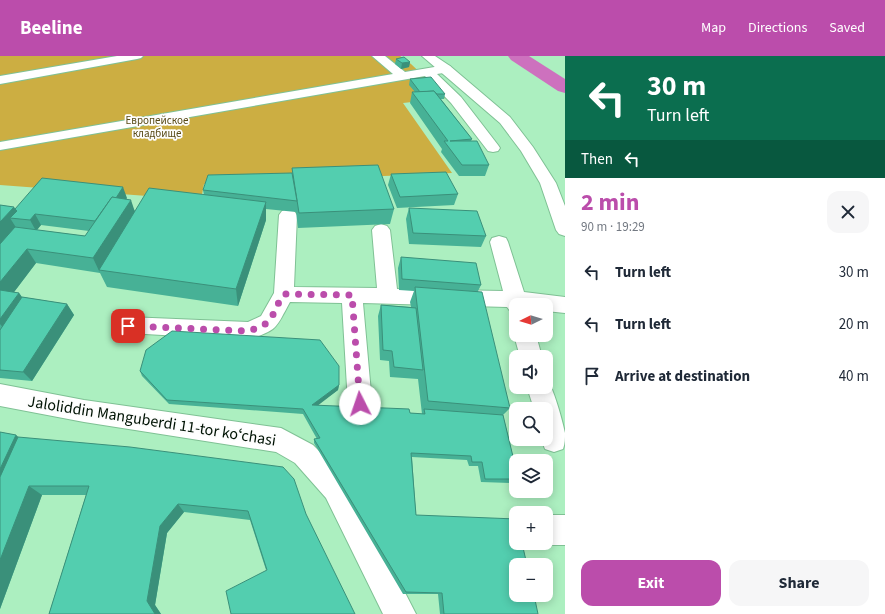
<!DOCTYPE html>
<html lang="en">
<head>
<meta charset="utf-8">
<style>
  :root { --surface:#fff; --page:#f6f6f7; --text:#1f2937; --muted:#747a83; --accent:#bb4dab }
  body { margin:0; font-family:"Source Sans 3",sans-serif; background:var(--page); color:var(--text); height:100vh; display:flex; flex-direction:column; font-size:15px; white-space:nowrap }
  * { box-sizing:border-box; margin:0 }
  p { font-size:13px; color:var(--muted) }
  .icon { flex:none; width:22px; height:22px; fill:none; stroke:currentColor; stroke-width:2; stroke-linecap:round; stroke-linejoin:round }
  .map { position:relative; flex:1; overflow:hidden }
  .sheet { display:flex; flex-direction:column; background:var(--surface); width:320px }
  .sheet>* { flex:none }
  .hud { background:#0b6e4f; color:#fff; overflow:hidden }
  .needle { width:26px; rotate:265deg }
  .fabs { position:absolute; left:509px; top:242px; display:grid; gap:8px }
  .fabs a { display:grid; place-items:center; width:44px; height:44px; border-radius:8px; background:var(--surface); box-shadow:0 2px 10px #0003; font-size:20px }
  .pin { position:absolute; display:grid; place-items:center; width:34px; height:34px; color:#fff; margin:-17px; border-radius:8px; box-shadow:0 2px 6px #0006 }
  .me { position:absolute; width:44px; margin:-22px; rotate:356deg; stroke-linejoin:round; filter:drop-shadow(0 0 3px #0008) }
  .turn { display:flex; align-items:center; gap:14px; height:84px; padding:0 16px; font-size:18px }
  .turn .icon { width:52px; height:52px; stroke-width:2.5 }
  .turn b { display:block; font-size:28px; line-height:34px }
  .then { display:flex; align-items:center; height:38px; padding:0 16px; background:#0003; gap:8px; font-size:15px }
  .round { display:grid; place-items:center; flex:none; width:42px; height:42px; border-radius:12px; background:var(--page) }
  .overview { display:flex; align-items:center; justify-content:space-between; height:68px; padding:0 16px }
  h1 { font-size:24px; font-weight:700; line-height:30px; color:var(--accent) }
  .primary-button { display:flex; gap:8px; margin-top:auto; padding:8px 16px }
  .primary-button a { flex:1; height:46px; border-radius:12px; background:var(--accent); color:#fff; font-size:16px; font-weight:700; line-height:46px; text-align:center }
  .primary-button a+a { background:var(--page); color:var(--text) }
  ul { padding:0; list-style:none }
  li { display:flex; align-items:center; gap:12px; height:52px; padding:0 16px }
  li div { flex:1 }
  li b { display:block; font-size:15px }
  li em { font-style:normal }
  header { display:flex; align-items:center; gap:24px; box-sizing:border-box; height:56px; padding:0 20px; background:var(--accent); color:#fff }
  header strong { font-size:19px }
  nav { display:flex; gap:22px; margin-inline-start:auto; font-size:14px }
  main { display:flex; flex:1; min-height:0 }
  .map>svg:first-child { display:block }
  .green { fill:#ccae42 }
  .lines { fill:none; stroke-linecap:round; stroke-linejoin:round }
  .canal { fill:#cd71be; fill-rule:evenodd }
  .minor-casing { stroke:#7fc194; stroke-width:2 }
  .major-casing { stroke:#7fc194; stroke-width:2 }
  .minor { fill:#fff; fill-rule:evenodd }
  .major { fill:#fff; fill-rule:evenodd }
  .wall { fill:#47b196; fill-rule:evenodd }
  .shaded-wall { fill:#3a907a }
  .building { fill:#53ceaf; stroke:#3a907a }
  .route { stroke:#bb4dab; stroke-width:7; stroke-dasharray:0 12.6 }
  .labels { text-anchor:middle; stroke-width:3.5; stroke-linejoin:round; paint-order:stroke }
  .far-park-label { font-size:11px; fill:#584a16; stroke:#fdfdfd }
  .near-street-label { font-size:16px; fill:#001304; stroke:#fdfdfd }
</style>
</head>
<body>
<header>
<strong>Beeline</strong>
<nav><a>Map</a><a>Directions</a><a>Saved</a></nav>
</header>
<main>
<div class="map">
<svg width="565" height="558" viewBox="0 0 565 558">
  <rect width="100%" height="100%" fill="#acefc0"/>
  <path class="green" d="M 0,0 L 400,0 L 411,8 L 447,42 L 403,47 L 452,117 L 204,128 L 201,144 L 0,129 Z"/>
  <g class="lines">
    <path class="canal" d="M 508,0 L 529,0 L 565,23 L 565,37 L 558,35 L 511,4 Z"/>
    <g class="minor-casing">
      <g id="minor">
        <path d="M 117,0 L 143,0 L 141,2 L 137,3 L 0,28 L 0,20 Z"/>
        <path d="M 372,0 L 385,0 L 405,16 L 446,9 L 450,10 L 452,13 L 450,16 L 437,18 L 461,41 L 498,89 L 500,92 L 498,95 L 493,96 L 488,95 L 451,47 L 425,20 L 0,94 L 0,86 L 393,18 Z"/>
        <path d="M 288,153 L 294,155 L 297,159 L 294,231 L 377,232 L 372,174 L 375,170 L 381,168 L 387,170 L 390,174 L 397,233 L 503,235 L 490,186 L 492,182 L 499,180 L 506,182 L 508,186 L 524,236 L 565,241 L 565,257 L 546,255 L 546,249 L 516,249 L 516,257 L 510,255 L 507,251 L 363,247 L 372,348 L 369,356 L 360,359 L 351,356 L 348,348 L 342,247 L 290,246 C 275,273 279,273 248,284 L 128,277 L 120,275 L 117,269 L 120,263 L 128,261 L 248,266 L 261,260 L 274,237 L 279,159 L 282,155 Z"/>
        <path d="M 516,275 L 516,279 L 536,279 L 542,301 L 520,301 L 514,279 Z"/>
        <path d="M 546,323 C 553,329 563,367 565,377 C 565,382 565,388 563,393 L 554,396 L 545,393 L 541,383 L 546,383 L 546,353 L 534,353 L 527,331 L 546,331 Z"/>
        <path d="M 0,328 L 84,344 L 281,372 L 313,389 L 346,422 L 416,558 L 383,558 L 326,442 L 295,407 L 276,396 L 84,366 L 0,350 Z"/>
        <path d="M 546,459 L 565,459 L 565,489 L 546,489 L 542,487 L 546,487 Z"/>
      </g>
    </g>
    <g class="major-casing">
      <path id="major" d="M 422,0 L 435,0 L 450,10 L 510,61 L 533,91 L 556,127 L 565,150 L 565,180 L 559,178 L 556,174 L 540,127 L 521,95 L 500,67 Z"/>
    </g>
    <use href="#minor" class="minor"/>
    <use href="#major" class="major"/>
  </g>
  <g class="wall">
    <path d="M 396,3 L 410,6 L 409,11 L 401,13 L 395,8 Z"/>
    <path d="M 410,23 L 445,38 L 444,43 L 441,43 L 472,83 L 471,85 L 489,109 L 485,120 L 459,120 L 441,96 L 442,93 L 410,47 L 412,36 L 415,36 L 409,29 Z"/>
    <path d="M 292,112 L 394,153 L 390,168 L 298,172 L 296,156 L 266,153 L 266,164 L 238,250 L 107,231 L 100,217 L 36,207 L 14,236 L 19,237 L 22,241 L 67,248 L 74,259 L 32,325 L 0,322 L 0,149 L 14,151 L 15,153 L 127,142 L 126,143 L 135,155 L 204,139 L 203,134 L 292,117 ZM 41,169 L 89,175 L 85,180 L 37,174 Z"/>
    <path d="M 391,118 L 458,138 L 454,149 L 397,152 L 388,129 Z"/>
    <path d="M 409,152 L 486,180 L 481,191 L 409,188 L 406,163 Z"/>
    <path d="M 401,201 L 481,229 L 478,235 L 510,352 L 503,359 L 516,413 L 516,425 L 514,427 L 481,426 L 478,410 L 469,410 L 467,404 L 412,401 L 416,459 L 538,558 L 440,558 L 438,538 L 403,538 L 314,387 L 314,383 L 317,383 L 303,358 L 169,348 L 142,320 L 140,315 L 339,329 L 338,334 L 317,349 L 422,358 L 418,323 L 390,321 L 389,305 L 380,304 L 378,260 L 381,249 L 411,251 L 410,246 L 414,235 L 399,234 L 398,212 Z"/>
    <path d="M 0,376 L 16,379 L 18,381 L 306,458 L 266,514 L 250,464 L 184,456 L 167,477 L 155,549 L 161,558 L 49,558 L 86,439 L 42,439 L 0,553 Z"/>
  </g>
  <g class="shaded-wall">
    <path d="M 410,6 L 409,11 L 401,13 L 402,7 Z"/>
    <path d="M 123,131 L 127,142 L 104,177 L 99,166 Z"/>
    <path d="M 131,144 L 136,159 L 99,214 L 100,217 L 93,202 Z"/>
    <path d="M 266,146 L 266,164 L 238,250 L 236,233 Z"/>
    <path d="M 14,151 L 21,163 L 10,162 L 17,173 L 0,192 L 0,166 Z"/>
    <path d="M 35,158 L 41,169 L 36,175 L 30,164 Z"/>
    <path d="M 27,193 L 36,207 L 5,248 L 0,241 L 0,226 Z"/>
    <path d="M 19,237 L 29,251 L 10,280 L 0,268 L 0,263 Z"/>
    <path d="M 67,248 L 74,259 L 32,325 L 23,316 Z"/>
    <path d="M 339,329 L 338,334 L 312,354 L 312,349 Z"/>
    <path d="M 16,379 L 31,392 L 0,466 L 0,413 Z"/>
    <path d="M 29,430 L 42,439 L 0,553 L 0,504 Z"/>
    <path d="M 178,448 L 184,456 L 167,477 L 155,549 L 161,558 L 155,558 L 147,545 L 160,470 Z"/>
  </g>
  <g class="building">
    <path d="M 404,1 L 410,6 L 402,7 L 396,3 Z"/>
    <path d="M 431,21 L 445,38 L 437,38 L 434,35 L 420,36 L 410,23 Z"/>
    <path d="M 434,35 L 472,83 L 450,85 L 477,85 L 489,109 L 462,109 L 444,85 L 448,85 L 412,36 Z"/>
    <path d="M 378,109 L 394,153 L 299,157 L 292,112 Z"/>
    <path d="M 446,116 L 458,138 L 400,141 L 391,118 Z"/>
    <path d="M 292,117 L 297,145 L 203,134 L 208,119 Z"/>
    <path d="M 42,122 L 123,131 L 116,142 L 112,141 L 95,165 L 35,158 L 30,164 L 10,162 L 17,155 L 15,153 Z"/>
    <path d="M 149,132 L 266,146 L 236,233 L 99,214 Z"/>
    <path d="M 112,141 L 131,144 L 93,202 L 27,193 L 0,226 L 0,188 L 15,171 L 85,180 Z"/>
    <path d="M 0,149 L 14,151 L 0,166 Z"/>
    <path d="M 409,152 L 477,155 L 486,180 L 413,177 Z"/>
    <path d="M 401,201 L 476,207 L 481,229 L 402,223 Z"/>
    <path d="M 415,231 L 482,236 L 510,352 L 428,345 Z"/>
    <path d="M 0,234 L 19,237 L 0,263 Z"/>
    <path d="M 22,241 L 67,248 L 23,316 L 0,314 L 0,274 Z"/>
    <path d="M 381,249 L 416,252 L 423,314 L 394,311 L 392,295 L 383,294 Z"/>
    <path d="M 172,275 L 320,284 L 339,310 L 339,329 L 312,349 L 409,353 L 410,357 L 425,358 L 424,353 L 503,359 L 516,413 L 516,423 L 485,423 L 482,406 L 472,406 L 471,400 L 411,397 L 416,459 L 516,463 L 516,487 L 522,487 L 527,509 L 516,509 L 516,539 L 534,539 L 538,558 L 444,558 L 442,537 L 406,536 L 314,383 L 320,382 L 303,353 L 167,344 L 140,315 L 146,294 Z"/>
    <path d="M 0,376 L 16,379 L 0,413 Z"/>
    <path d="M 18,381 L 130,391 L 283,411 L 294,423 L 306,458 L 355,558 L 231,558 L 226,535 L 267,514 L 248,455 L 178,448 L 160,470 L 147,545 L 155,558 L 49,558 L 89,430 L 29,430 L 0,504 L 0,421 Z"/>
  </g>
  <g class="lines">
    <path class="route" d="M 128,270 L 248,275 C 277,267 269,260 284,238 L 352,239 L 360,348"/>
  </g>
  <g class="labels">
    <g class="far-park-label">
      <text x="157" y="68">Европейское<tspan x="157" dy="13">кладбище</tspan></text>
    </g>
    <g class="near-street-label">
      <text transform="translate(152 364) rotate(9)" y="6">Jaloliddin Manguberdi 11-tor koʻchasi</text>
    </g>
  </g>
</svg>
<div class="fabs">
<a><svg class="needle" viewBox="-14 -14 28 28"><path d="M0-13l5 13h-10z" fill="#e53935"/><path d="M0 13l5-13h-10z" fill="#747a83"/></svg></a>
<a><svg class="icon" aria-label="sound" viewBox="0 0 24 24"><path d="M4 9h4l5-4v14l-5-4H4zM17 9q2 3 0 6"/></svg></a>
<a><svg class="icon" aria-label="search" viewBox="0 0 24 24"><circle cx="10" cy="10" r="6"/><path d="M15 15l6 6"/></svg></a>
<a><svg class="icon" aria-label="layers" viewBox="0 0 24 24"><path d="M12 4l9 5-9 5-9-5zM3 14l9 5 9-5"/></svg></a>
<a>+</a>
<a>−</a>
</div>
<div class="pin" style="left:128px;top:270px;background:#d93025"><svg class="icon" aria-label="arrive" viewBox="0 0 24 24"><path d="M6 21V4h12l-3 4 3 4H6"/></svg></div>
<svg class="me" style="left:360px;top:348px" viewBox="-20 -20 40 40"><circle r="19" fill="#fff"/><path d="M0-13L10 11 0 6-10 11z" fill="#bb4dab"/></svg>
</div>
<section class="sheet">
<div class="hud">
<div class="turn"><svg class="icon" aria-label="left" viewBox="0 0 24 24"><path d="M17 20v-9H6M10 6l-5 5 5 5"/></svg><div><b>30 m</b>Turn left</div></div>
<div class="then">Then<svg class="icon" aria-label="left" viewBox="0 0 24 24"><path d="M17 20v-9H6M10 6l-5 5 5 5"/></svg></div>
</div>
<div class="overview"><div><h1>2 min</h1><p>90 m · 19:29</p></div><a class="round"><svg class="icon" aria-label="close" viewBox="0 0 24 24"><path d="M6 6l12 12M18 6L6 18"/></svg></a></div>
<ul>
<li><svg class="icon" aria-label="left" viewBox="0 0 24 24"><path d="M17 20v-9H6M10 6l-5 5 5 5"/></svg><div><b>Turn left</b></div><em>30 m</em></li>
<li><svg class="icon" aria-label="left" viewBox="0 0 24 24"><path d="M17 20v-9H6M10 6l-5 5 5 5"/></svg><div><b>Turn left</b></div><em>20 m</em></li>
<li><svg class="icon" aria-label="arrive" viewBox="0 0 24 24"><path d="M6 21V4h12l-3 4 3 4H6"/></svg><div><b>Arrive at destination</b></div><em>40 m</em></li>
</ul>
<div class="primary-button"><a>Exit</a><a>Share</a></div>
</section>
</main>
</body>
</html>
